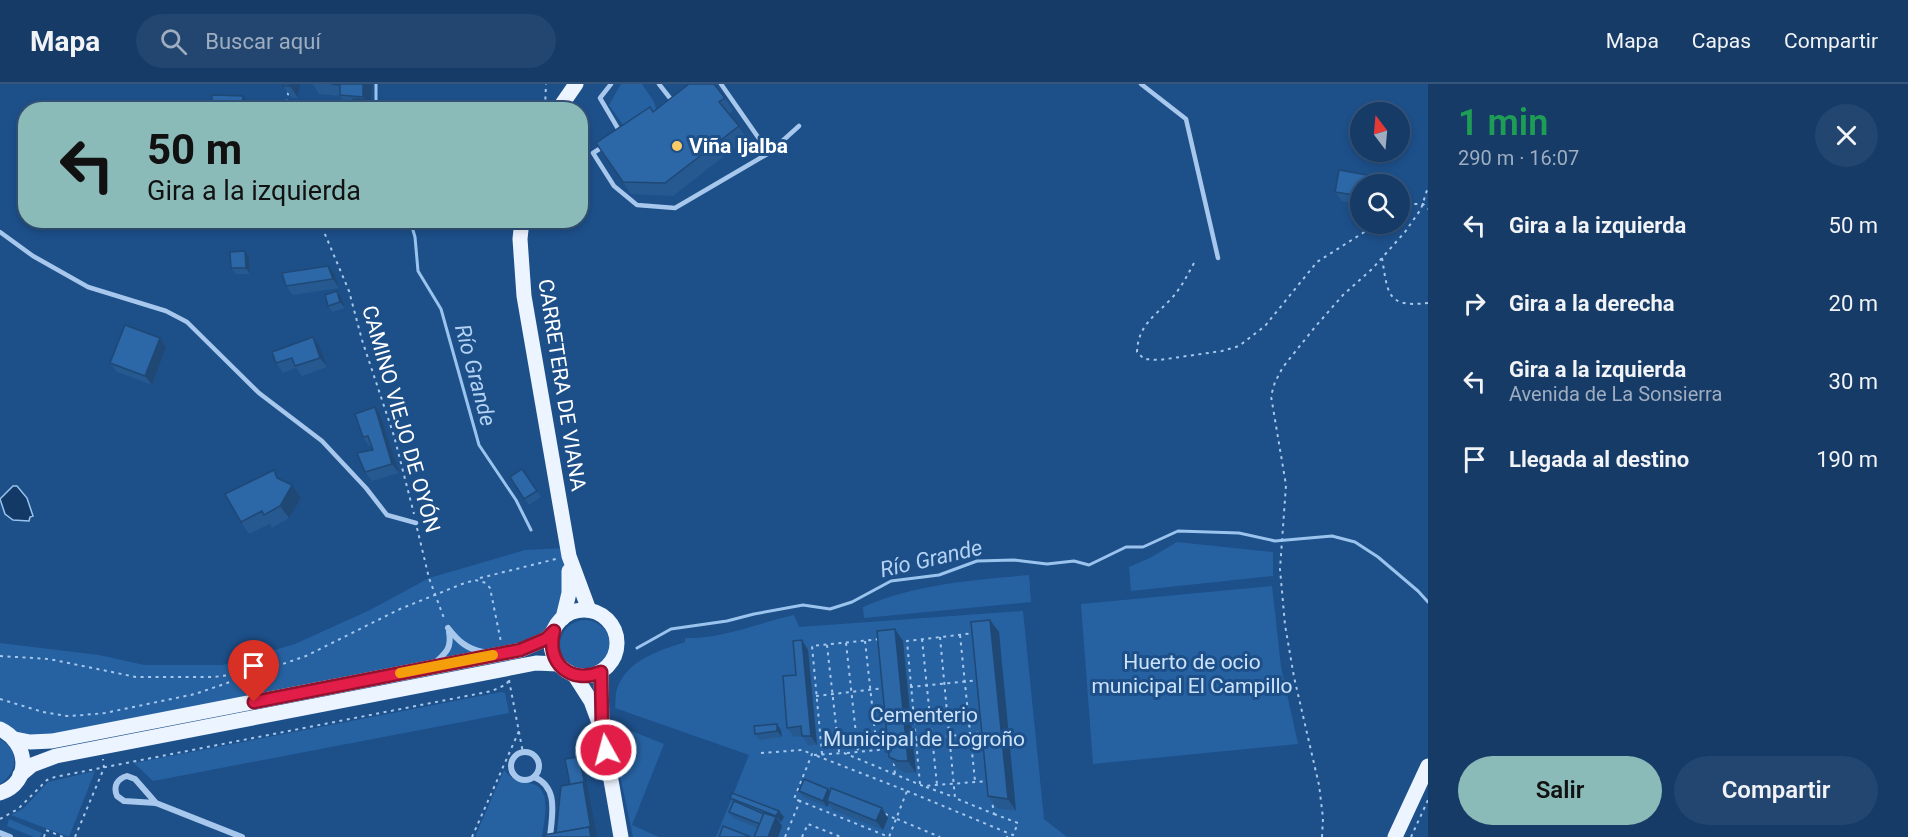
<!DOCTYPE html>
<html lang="es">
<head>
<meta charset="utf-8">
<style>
  :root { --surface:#163b67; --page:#234670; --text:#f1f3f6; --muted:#9eadc0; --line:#35557b; --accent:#8bbbb9 }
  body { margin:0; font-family:Roboto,sans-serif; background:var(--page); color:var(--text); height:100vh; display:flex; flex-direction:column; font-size:22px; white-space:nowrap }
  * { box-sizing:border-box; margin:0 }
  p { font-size:20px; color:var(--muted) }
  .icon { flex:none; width:33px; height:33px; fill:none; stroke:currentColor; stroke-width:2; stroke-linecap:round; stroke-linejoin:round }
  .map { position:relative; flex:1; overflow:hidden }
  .details { display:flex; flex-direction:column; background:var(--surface); width:480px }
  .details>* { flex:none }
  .hud { position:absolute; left:18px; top:18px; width:570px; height:126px; border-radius:24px; box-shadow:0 3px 9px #0003,0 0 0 2px var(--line); background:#8bbbb9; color:#111; overflow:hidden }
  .needle { width:39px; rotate:344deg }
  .tools { position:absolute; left:1350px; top:18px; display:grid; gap:12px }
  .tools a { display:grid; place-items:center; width:60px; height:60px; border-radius:50%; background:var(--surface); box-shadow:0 3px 9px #0003,0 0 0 2px var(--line); font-size:30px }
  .pin { position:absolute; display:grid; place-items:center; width:51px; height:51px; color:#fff; margin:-62px -26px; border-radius:50% 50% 50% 0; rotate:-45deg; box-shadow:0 0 6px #0007 }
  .pin .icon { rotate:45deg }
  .me { position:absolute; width:66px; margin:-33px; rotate:353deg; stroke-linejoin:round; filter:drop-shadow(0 0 4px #0008) }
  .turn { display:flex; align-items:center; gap:21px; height:126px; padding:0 30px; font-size:27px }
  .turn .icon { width:78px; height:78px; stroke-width:2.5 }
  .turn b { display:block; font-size:42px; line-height:51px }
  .round { display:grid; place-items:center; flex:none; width:63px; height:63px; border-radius:32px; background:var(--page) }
  .overview { display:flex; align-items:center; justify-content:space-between; height:102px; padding:0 30px }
  h1 { font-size:36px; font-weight:600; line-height:45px; color:#1e9e55 }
  .action { display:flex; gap:12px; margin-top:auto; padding:12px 30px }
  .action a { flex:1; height:69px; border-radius:36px; background:var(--accent); color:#111; font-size:24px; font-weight:600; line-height:69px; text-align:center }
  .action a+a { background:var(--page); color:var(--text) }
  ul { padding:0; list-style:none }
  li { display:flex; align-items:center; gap:18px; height:78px; padding:0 30px }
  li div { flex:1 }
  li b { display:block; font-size:22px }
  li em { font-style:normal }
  header { display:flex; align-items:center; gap:36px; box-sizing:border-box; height:84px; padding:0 30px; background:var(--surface); border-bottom:2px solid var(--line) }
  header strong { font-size:28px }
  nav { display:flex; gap:33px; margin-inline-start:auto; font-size:21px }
  .search { width:420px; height:54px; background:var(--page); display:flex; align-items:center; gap:15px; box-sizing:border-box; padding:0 21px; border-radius:33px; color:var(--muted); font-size:22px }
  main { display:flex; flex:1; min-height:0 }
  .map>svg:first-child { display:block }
  .green { fill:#2662a2 }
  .water { fill:#133a67; stroke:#9ac4ee; stroke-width:1.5 }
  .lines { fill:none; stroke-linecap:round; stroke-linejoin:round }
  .stream { stroke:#9ac4ee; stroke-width:3 }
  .path { stroke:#a7c8ec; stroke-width:2; stroke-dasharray:3 4.5; stroke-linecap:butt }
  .lane { stroke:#a7c8ec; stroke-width:4.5 }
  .street { stroke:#a7c8ec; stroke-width:6 }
  .primary { stroke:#ecf4ff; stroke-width:15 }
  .wall { fill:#265990 }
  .shaded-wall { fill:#1f4875 }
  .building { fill:#2c67a7; stroke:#1f4875; stroke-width:1.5 }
  .route-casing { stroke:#92132f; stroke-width:15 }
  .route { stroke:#e11d48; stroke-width:10 }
  .slow { stroke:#f59e0b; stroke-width:10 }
  .poi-dot { fill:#fccb65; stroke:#1d4f89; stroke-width:2 }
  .labels { text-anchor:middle; stroke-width:6; stroke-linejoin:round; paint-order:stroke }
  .poi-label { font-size:21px; font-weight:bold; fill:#fff; stroke:#1d4f89; text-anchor:start }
  .street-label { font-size:21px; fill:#fff; stroke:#1d4f89 }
  .park-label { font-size:21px; fill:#cce2f9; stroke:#1d4f89 }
  .water-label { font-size:22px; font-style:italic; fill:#b3d2f3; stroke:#1d4f89 }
</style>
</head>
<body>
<header>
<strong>Mapa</strong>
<div class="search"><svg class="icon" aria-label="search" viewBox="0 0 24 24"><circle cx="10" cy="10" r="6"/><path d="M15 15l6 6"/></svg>Buscar aquí</div>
<nav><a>Mapa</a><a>Capas</a><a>Compartir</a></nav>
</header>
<main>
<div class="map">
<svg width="1428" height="753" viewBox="0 0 1428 753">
  <rect width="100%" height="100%" fill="#1d4f89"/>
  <g class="green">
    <path d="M 621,0 L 642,0 L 654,18 L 656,25 L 652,30 L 623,41 L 609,21 Z"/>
    <path d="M 1177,458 L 1273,468 L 1273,492 L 1131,507 L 1129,483 L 1150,474 Z"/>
    <path d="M 567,464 L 563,534 L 546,555 L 52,657 L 0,645 L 0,559 L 99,571 L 144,581 L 223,581 L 295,560 L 370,526 L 429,494 L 525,466 Z"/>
    <path d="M 1029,491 L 1031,518 L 864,534 L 863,523 C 915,500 974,496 1029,491 Z"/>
    <path d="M 1272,502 L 1281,583 L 1298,660 L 1093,680 L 1081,520 Z"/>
    <path d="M 1023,527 L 1044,735 L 1067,753 L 716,753 L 749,671 L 615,624 C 616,619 615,611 617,605 C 627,576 658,567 685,558 L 685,554 C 723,555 757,539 794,531 L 799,543 Z"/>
    <circle cx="585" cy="561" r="25"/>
    <path d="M 501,608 L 505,609 L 509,629 L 153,697 L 134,679 Z"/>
    <path d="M 609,638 L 664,660 L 632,741 L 659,753 L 633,753 Z"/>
    <path d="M 0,655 C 20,667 18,688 0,700 Z"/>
    <path d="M 504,686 C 512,695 516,698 528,699 C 554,702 544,735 542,753 L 475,753 Z"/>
    <path d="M 95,687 L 69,753 L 11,731 L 24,724 L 48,698 Z"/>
    <path d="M 9,735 L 42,749 L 40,753 L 34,753 L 7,742 Z"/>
  </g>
  <path class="water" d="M 13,402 L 17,402 L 27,414 L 33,432 L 30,433 L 29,437 L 13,436 L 5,430 L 0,415 Z"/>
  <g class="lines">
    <g class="stream">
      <path d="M 376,0 L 376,16 L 380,26"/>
      <path d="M 410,136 L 415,153 L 418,187 L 441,225 L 479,361 L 516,416 L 531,446"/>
      <path d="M 637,564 L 671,545 L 727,537 L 754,530 L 803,521 L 830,525 L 852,518 L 891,497 L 939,491 L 977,477 L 1014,476 L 1047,480 L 1074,477 L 1089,481 L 1126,463 L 1143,463 L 1178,447 L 1239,449 L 1275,457 L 1332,452 L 1355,458 L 1378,473 L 1418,507 L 1428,518"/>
    </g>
    <g class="path">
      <path d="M 545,23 L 546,0"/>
      <path d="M 285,26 L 290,0"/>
      <path d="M 1400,124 L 1412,120 L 1423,120 L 1428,125"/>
      <path d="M 319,136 L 349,207 L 362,256 L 394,352 L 414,430"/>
      <path d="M 1382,174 C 1388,209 1386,224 1428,219"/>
      <path d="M 1194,179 C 1187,192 1181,204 1171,215 C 1155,232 1138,241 1137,268 L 1144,275 L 1159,276 L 1222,267 L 1239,262 L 1265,242 L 1317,178 L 1377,140"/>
      <path d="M 417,444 L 429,494 L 445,537"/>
      <path d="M 480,494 L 556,475"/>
      <path d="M 960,551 L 975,697"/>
      <path d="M 940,553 L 955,714 L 994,730 L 992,717"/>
      <path d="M 922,555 L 937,701"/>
      <path d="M 865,557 L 877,666"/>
      <path d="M 846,559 L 858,668"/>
      <path d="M 827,561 L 839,668"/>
      <path d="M 0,572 L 49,575 L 136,593 L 213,593 L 257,588"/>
      <path d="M 509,596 L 523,669"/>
      <path d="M 910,603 L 979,596"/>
      <path d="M 816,612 L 885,604"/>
      <path d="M 0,615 L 43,628 L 67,632 L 83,631 L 105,629 L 195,610 L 306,572 L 400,525 L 462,500 L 475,496 L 486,499 L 490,504 L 501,558"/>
      <path d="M 916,656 L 984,648"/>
      <path d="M 761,669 L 802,666 L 812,670"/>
      <path d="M 847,669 L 889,665"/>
      <path d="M 822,670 L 812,562 L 880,555"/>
      <path d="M 814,671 L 844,669 L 923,702 L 989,697"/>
      <path d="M 894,679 L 895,690"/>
      <path d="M 920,700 L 907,557 L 975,549"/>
      <path d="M 926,703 L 954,713"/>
      <path d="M 907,707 L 1008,749 L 1007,753"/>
      <path d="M 800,717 L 794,715 L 812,670 L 907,707 L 889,753"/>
      <path d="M 885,730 L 896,735"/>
      <path d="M 994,730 L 1018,739 L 1013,751 L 1008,749"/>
      <path d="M 0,735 L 18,725 L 47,696 L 55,693 L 492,607 L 507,600 L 508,597"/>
      <path d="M 897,735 L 940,753"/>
      <path d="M 44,753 L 46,746 L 63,753"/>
      <path d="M 75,753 L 104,684 L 103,675"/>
      <path d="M 472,753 L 519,647"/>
      <path d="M 785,753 L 800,717 L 889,753"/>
      <path d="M 802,753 L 808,740 L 841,753"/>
      <path d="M 1322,753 L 1323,734 L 1319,701 L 1294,593 L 1285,541 L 1280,485 L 1286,401 L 1271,312 L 1275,298 L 1283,283 L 1315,243 L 1343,211 L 1373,184 L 1405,148 L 1421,125 L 1428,103"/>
      <path d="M 1411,753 L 1428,716"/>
    </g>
    <g class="lane">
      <path d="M 611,0 L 600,14 L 620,48"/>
      <path d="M 659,0 L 673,18"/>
      <path d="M 721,0 L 769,69"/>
      <path d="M 1141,0 L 1186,35 L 1218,174"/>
      <path d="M 604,62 L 593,69 L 614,102 L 637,121 L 675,124 L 769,69 L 799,42"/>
      <path d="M 0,148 L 33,172 L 88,203 L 166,227 L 187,238 L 259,309 L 322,357 L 366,404 L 387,431 L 416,439"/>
    </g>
    <g class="street">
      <path d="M 448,544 C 458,557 467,565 483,568"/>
      <path d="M 435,579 C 446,569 452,564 449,548"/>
      <circle cx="525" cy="682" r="14"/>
      <path d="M 534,693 C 559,703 552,731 550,753"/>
      <path d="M 156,719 L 135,695 L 127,692 C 117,695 113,702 117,712 L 124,717 L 156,719 L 242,753"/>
      <path d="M 0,749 L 10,753"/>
    </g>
    <g class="primary">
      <path d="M 558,26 L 576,0"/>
      <path d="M 522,136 L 520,155 L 524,212 L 569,472 L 589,526"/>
      <circle cx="584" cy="559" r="33"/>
      <path d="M 563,534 L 569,509 L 569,487"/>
      <path d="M 601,588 L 602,645 L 621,753"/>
      <path d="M 575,592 L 591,617 L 598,636"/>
      <path d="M 0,645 C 28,658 33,698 0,709"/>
      <path d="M 15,655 L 30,658 L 52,657 L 521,566 L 546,555 L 554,547"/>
      <path d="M 20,691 L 32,681 L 56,672 L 536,579 L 558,580"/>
      <path d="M 1395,753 L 1428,682"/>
    </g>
  </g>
  <g class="wall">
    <path d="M 300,0 L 298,14 L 292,14 L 283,2 Z"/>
    <path d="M 313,0 L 372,0 L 371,26 L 354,26 L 354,24 L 348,24 L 340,12 L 319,10 Z"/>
    <path d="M 725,14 L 733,26 L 729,30 L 747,54 L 673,112 L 631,110 L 596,59 L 653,28 Z"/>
    <path d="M 1360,100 L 1360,121 L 1342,117 L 1335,108 Z"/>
    <path d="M 245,167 L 249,173 L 250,190 L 236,190 L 231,184 Z"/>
    <path d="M 335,191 L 339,204 L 293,211 L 286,202 Z"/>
    <path d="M 341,213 L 345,224 L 332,228 L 328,222 Z"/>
    <path d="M 160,254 L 166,263 L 152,301 L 117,288 L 110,279 Z"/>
    <path d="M 320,263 L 327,283 L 302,292 L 296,284 L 283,289 L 276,279 Z"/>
    <path d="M 375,323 L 381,333 L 399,389 L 372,397 L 365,388 L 373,366 L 372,362 L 369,362 L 363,353 Z"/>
    <path d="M 522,385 L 541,413 L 529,421 L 510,393 Z"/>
    <path d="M 280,396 L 301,414 L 289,434 L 272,444 L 270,440 L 249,450 L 241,438 Z"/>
    <path d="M 990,536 L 999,548 L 1016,727 L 997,724 L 988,712 Z"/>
    <path d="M 802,556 L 808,566 L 817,661 L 808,661 L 802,652 L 794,653 L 787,644 Z"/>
    <path d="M 903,557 L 916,689 L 906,689 L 898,685 L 889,673 Z"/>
    <path d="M 781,646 L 782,653 L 759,656 L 755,650 Z"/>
    <path d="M 828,705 L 830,708 L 888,734 L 883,746 L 833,726 L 829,720 L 827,723 L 803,713 L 799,707 Z"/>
    <path d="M 730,714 L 779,727 L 784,733 L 781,738 L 779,738 L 782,742 L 778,753 L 754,753 L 758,744 L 733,734 L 729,728 L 733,719 Z"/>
  </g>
  <g class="shaded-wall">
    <path d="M 290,0 L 300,0 L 298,14 L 290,2 Z"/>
    <path d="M 363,0 L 372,0 L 371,26 L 363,13 Z"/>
    <path d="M 243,12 L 249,21 L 249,26 L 242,26 Z"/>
    <path d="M 365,16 L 371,26 L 366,26 Z"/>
    <path d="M 1378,93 L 1383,100 L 1376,100 Z"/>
    <path d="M 245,167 L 249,173 L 250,190 L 246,184 Z"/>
    <path d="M 328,182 L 335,191 L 339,204 L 333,195 Z"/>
    <path d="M 337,207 L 341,213 L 345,224 L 340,218 Z"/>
    <path d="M 313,253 L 320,263 L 327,283 L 320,274 Z"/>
    <path d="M 160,254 L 166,263 L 152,301 L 145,292 Z"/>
    <path d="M 375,323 L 381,333 L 399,389 L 392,380 Z"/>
    <path d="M 292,401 L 301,414 L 289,434 L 280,422 Z"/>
    <path d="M 990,536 L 999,548 L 1016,727 L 1008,715 Z"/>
    <path d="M 895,545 L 903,557 L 916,689 L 908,677 Z"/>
    <path d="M 802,556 L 808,566 L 817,661 L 811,652 Z"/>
    <path d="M 777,640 L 781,646 L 782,653 L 777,647 Z"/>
    <path d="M 579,673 L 583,679 L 597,753 L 591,746 L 583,698 Z"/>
    <path d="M 828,705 L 832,711 L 827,717 L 829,720 L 827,723 L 823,717 Z"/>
    <path d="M 882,724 L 888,734 L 883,746 L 876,737 Z"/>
    <path d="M 779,727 L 784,733 L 781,738 L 776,732 Z"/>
    <path d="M 776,733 L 782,742 L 778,753 L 768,753 Z"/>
    <path d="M 589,743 L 596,753 L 591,753 Z"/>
  </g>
  <g class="building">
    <rect x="283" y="0" width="7" height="2"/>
    <path d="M 331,0 L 363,0 L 363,13 L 340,11 L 340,1 Z"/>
    <path d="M 689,0 L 714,0 L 725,14 L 719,18 L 739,42 L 665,99 L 623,98 L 596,59 L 650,23 L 653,28 Z"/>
    <path d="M 212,11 L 243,12 L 242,26 L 212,26 Z"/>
    <path d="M 353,15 L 365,16 L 366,26 L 354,26 Z"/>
    <path d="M 1339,86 L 1378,93 L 1376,100 L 1360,100 L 1360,112 L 1335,108 Z"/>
    <path d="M 245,167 L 246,184 L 231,184 L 230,168 Z"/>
    <path d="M 328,182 L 333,195 L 286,202 L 282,189 Z"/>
    <path d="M 337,207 L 340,218 L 328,222 L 325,211 Z"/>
    <path d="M 125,241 L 160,254 L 145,292 L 110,279 Z"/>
    <path d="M 313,253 L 320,274 L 295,282 L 292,274 L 276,279 L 272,268 Z"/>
    <path d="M 375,323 L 392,380 L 365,388 L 357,369 L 373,366 L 368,352 L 363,353 L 355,330 Z"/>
    <path d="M 522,385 L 537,407 L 524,415 L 510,393 Z"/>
    <path d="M 274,386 L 277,394 L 292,401 L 280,422 L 264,431 L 262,427 L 241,438 L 225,410 Z"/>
    <path d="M 990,536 L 1008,715 L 988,712 L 971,538 Z"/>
    <path d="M 895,545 L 908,677 L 898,677 L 889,673 L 877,547 Z"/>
    <path d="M 802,556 L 811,652 L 802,652 L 801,642 L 787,644 L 783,592 L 796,591 L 793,557 Z"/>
    <path d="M 777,640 L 777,647 L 755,650 L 754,642 Z"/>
    <path d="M 579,673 L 585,701 L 583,698 L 570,701 L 565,675 Z"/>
    <path d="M 804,695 L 828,705 L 823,717 L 799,707 Z"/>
    <path d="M 583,698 L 591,746 L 589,743 L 556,749 L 561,702 Z"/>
    <path d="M 831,704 L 882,724 L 876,737 L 827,717 Z"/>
    <path d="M 732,709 L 779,727 L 776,732 L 730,714 Z"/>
    <path d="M 734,717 L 764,730 L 760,740 L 729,728 Z"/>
    <path d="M 764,729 L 776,733 L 768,753 L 754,753 Z"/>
    <path d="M 723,742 L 751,753 L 719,753 Z"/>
    <path d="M 589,743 L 591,753 L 544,753 L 544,751 Z"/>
  </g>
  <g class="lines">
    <g class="route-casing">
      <path id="route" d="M 254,618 L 520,566 L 546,555 L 554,547 C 545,579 571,601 601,588 L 602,645 L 606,666"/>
    </g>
    <use href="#route" class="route"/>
    <path class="slow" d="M 400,589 L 493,571"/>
  </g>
  <circle class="poi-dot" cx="677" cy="62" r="6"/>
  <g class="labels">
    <g class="poi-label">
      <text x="689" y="69">Viña Ijalba</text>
    </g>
    <g class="street-label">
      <text transform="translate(562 301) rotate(81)" y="7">CARRETERA DE VIANA</text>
      <text transform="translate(401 335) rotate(74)" y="7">CAMINO VIEJO DE OYÓN</text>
    </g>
    <g class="park-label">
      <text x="1192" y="585">Huerto de ocio<tspan x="1192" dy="24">municipal El Campillo</tspan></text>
      <text x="924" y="638">Cementerio<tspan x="924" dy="24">Municipal de Logroño</tspan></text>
    </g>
    <g class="water-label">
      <text transform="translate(476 291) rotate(75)" y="8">Río Grande</text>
      <text transform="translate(931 474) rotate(-13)" y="8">Río Grande</text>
    </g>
  </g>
</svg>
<div class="tools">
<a><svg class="needle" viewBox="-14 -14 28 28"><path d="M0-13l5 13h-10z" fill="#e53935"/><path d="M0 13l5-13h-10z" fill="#9eadc0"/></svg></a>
<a><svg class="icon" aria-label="search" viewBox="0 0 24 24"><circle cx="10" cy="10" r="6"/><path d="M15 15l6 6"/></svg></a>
</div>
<div class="pin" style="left:254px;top:618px;background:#d93025"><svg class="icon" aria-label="arrive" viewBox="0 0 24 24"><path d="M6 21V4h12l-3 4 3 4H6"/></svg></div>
<svg class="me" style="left:606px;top:666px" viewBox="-20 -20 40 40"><circle r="17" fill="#e11d48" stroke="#fff" stroke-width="3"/><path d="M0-11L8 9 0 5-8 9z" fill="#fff"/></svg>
<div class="hud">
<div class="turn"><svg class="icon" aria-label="left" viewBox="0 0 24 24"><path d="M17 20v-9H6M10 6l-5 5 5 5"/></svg><div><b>50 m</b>Gira a la izquierda</div></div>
</div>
</div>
<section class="details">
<div class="overview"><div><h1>1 min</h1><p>290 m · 16:07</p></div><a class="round"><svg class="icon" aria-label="close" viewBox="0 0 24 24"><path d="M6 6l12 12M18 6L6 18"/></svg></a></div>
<ul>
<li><svg class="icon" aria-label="left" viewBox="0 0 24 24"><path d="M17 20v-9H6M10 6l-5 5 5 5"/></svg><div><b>Gira a la izquierda</b></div><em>50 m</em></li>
<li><svg class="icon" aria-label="right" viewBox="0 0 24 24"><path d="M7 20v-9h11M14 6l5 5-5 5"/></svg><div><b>Gira a la derecha</b></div><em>20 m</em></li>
<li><svg class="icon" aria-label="left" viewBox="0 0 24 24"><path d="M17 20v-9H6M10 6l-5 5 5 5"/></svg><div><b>Gira a la izquierda</b><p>Avenida de La Sonsierra</p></div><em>30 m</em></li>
<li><svg class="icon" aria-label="arrive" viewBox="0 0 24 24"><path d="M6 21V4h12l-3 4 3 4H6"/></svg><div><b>Llegada al destino</b></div><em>190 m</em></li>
</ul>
<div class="action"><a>Salir</a><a>Compartir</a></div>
</section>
</main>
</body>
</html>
